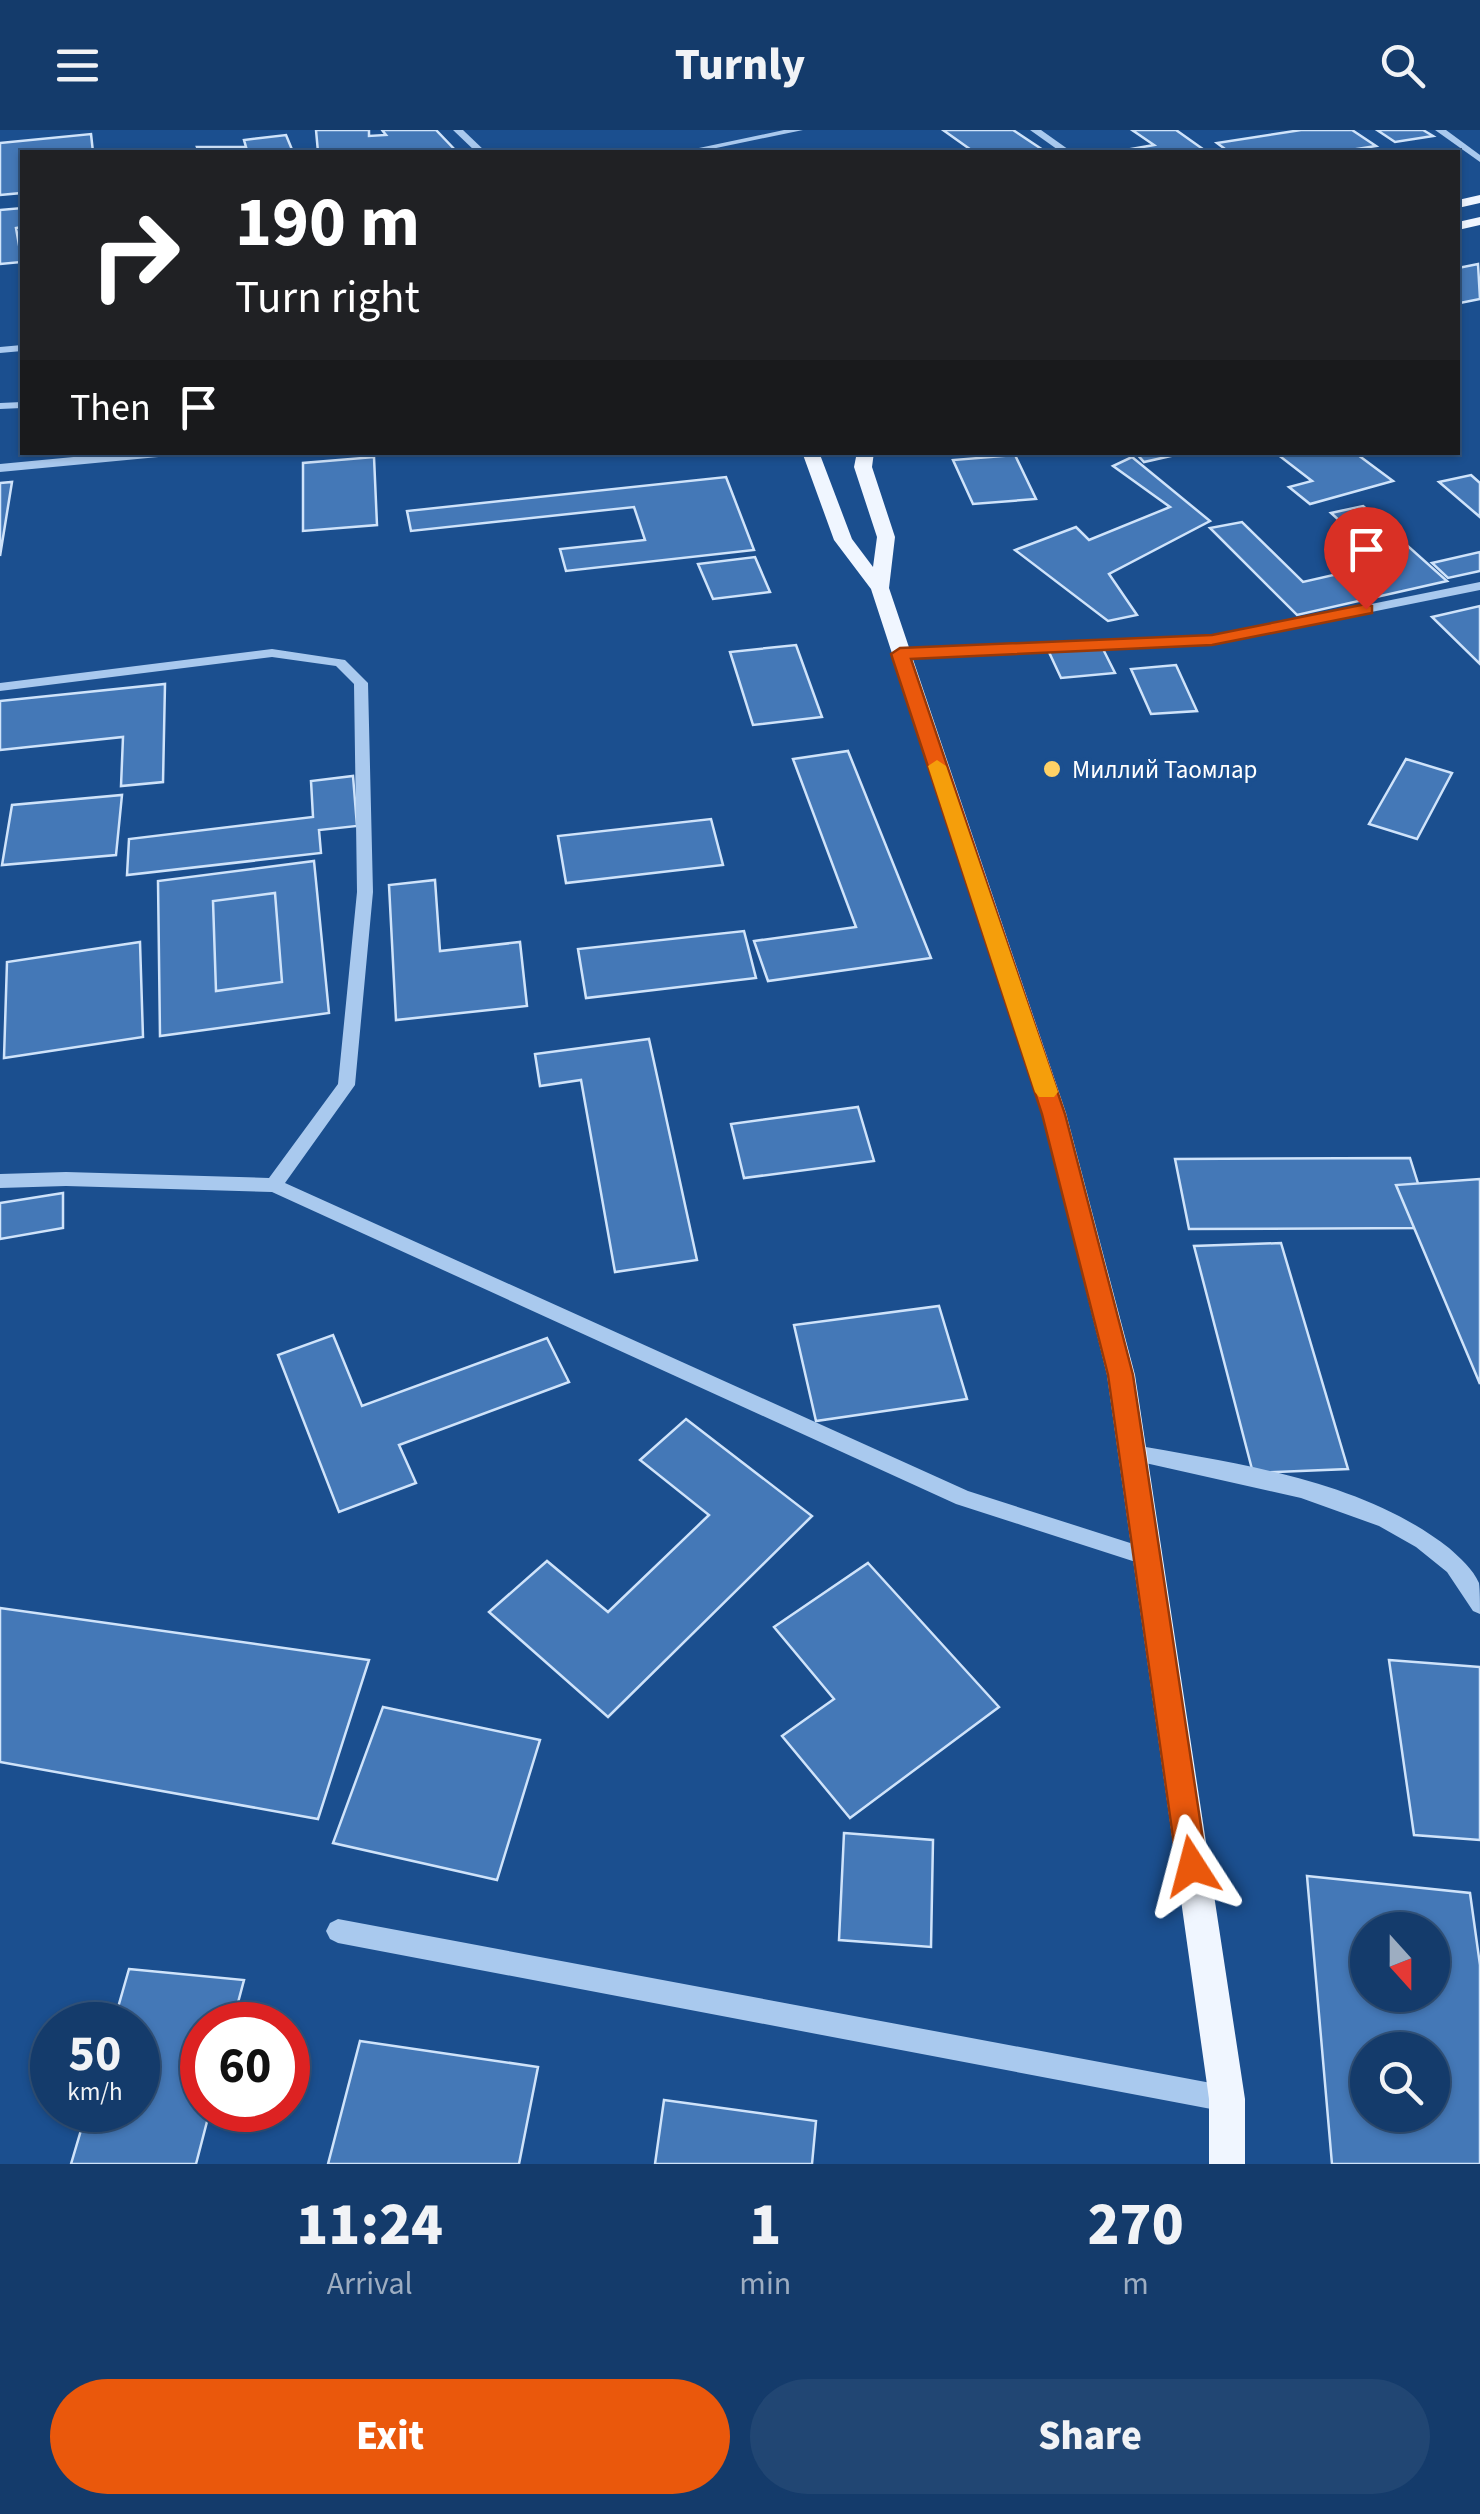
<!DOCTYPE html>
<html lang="en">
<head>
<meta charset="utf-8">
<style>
  :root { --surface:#143b6b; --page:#214673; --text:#f1f3f6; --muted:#9dadc1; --line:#33557e; --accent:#ea580c }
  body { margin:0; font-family:"Source Sans 3",sans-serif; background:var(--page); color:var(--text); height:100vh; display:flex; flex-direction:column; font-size:38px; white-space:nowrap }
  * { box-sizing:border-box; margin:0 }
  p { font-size:32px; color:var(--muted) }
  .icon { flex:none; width:55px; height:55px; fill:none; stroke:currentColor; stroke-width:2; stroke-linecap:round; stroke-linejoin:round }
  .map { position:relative; height:2034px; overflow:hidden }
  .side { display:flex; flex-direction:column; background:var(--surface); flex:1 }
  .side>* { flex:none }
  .top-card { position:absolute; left:20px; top:20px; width:1440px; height:305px; border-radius:0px; box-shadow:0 2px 8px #0004,0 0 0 2px var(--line); background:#202124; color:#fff; overflow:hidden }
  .needle { width:65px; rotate:159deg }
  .controls { position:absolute; left:1350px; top:1782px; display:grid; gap:20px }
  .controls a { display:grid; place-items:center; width:100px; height:100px; border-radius:50%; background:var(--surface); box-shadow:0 2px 8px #0004,0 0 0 2px var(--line); font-size:50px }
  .speed { position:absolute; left:30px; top:1872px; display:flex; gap:20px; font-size:50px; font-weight:700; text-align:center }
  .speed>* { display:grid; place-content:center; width:130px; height:130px; border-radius:50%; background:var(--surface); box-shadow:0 2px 8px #0004,0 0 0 2px var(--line); line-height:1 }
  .speed small { font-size:25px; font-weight:400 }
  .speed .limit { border:15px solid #d22; background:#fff; color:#111 }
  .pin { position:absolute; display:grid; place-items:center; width:85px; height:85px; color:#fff; margin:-102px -42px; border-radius:50% 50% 50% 0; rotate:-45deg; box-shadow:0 0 10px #0007 }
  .pin .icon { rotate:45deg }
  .me { position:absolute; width:110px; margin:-55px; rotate:351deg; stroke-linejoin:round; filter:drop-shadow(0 0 8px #0008) }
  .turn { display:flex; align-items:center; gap:35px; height:210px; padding:0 50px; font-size:45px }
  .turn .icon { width:130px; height:130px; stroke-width:2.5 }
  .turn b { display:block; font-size:70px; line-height:85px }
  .then { display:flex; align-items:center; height:95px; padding:0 50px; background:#0003; gap:20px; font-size:38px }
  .eta { display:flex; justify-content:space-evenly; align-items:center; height:170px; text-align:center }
  .eta b { font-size:60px; font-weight:800; line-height:70px }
  .cta { display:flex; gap:20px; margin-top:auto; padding:20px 50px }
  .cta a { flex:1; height:115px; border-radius:60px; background:var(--accent); color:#fff; font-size:40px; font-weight:800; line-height:115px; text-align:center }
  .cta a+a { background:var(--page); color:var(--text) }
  header { display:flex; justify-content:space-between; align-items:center; height:130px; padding:0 50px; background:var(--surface); font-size:45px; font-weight:800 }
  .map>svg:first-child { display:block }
  .building { fill:#4478b7; stroke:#cfe3fa; stroke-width:2.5; fill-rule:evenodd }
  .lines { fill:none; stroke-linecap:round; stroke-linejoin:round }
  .minor { fill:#a9c9ee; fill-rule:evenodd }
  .major { fill:#f0f6ff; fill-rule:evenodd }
  .route { fill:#ea580c; stroke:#983908; stroke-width:2.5 }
  .slow { fill:#f59e0b }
  .poi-dot { fill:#ffd166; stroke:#1b4f8f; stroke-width:4 }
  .labels { text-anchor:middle; stroke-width:8; stroke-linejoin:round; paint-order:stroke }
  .poi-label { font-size:25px; fill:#fff; stroke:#1b4f8f; text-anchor:start }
</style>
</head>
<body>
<header><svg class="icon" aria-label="menu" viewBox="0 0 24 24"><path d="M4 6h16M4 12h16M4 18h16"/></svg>Turnly<svg class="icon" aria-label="search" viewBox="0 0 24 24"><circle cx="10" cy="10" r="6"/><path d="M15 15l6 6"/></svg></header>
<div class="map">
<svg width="1480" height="2034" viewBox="0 0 1480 2034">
  <rect width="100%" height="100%" fill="#1b4f8f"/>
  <g class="building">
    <path d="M 316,0 L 369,0 L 369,6 L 386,5 L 382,0 L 436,0 L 457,22 L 318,22 Z"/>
    <path d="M 943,0 L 1013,0 L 1046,22 L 974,22 Z"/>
    <path d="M 1132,0 L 1176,0 L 1207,22 L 1114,22 L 1154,15 Z"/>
    <path d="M 1301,0 L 1352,0 L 1376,16 L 1338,22 L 1229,22 L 1217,13 Z"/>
    <path d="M 1377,0 L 1423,0 L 1433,6 L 1395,12 Z"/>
    <path d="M 91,4 L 93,22 L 22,22 L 21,63 L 0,65 L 0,13 Z"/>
    <path d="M 286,5 L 293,22 L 199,22 L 197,17 L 246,17 L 244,10 Z"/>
    <path d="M 22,78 L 22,97 L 16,98 L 22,132 L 0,134 L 0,80 Z"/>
    <path d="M 1478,134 L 1480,169 L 1460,173 L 1458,138 Z"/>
    <path d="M 1135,322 L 1183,322 L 1184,323 L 1144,332 Z"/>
    <path d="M 1354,322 L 1393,351 L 1310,374 L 1289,357 L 1312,351 L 1277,324 Z"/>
    <path d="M 1015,325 L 1036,369 L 973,374 L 953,330 Z"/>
    <path d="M 374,327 L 377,395 L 303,401 L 303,333 Z"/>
    <path d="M 1132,327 L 1210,391 L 1109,444 L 1137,485 L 1108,491 L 1015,420 L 1076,397 L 1089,410 L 1170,377 L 1113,336 Z"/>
    <path d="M 1471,345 L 1480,353 L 1480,387 L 1439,352 Z"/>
    <path d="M 726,347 L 754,420 L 566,441 L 560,419 L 645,410 L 634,377 L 411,401 L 407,381 Z"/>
    <path d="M 12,352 L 0,426 L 0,353 Z"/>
    <path d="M 1363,376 L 1447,451 L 1297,485 L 1210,398 L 1242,392 L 1303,452 L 1386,433 L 1331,383 Z"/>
    <path d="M 1480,422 L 1480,441 L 1448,448 L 1432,433 Z"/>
    <path d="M 755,427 L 770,462 L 713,469 L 698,434 Z"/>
    <path d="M 1480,476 L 1480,534 L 1432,487 Z"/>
    <path d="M 796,515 L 822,587 L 753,595 L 730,522 Z"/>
    <path d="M 1101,515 L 1115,543 L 1061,548 L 1048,520 Z"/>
    <path d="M 1176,535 L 1197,581 L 1151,584 L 1131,539 Z"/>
    <path d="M 165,554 L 163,652 L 121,656 L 123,607 L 0,620 L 0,571 Z"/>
    <path d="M 848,621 L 931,828 L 768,851 L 754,811 L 856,797 L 793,629 Z"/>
    <path d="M 1406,629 L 1452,643 L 1417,709 L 1369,694 Z"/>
    <path d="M 353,646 L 357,696 L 319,700 L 321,723 L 127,745 L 129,709 L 313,687 L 311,651 Z"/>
    <path d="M 122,665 L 116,725 L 2,735 L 12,675 Z"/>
    <path d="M 711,689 L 723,735 L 566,753 L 558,706 Z"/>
    <path d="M 314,731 L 329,883 L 160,906 L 158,751 Z"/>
    <path d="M 435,750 L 440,821 L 520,812 L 527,876 L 396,890 L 389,755 Z"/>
    <path d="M 275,763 L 282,852 L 216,861 L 213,771 Z"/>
    <path d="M 744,801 L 756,848 L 586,868 L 578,819 Z"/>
    <path d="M 140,812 L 143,907 L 4,928 L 7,832 Z"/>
    <path d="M 649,909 L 697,1130 L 615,1142 L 581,950 L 540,956 L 535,924 Z"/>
    <path d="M 858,977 L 874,1031 L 744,1048 L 731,994 Z"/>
    <path d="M 1410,1028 L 1432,1098 L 1189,1099 L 1175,1029 Z"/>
    <path d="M 1480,1049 L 1480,1254 L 1396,1055 Z"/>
    <path d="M 63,1063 L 63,1098 L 0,1109 L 0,1073 Z"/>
    <path d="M 1281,1113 L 1348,1339 L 1253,1343 L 1194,1116 Z"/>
    <path d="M 939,1176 L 967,1269 L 816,1291 L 794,1195 Z"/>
    <path d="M 333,1205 L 362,1276 L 547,1208 L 569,1252 L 399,1315 L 416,1353 L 339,1382 L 278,1225 Z"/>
    <path d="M 686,1289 L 812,1386 L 608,1587 L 489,1482 L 547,1431 L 608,1482 L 709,1385 L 640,1330 Z"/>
    <path d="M 868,1433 L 999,1577 L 850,1688 L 782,1606 L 834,1569 L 774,1497 Z"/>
    <path d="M 0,1478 L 369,1530 L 318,1689 L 0,1632 Z"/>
    <path d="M 1389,1530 L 1480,1537 L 1480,1710 L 1414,1705 Z"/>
    <path d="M 383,1577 L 540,1610 L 497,1750 L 333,1713 Z"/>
    <path d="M 844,1703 L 933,1710 L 931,1817 L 839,1810 Z"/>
    <path d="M 1307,1746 L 1470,1763 L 1480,1835 L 1480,2034 L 1332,2034 ZM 1368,1800 L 1432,1800 L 1432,1865 L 1368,1865 ZM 1368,1920 L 1432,1920 L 1432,1985 L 1368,1985 Z"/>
    <path d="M 129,1839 L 244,1850 L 232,1895 L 202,1895 L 202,1980 L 210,1980 L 196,2034 L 71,2034 L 87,1980 L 138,1980 L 138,1895 L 113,1895 Z"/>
    <path d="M 360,1911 L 538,1937 L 519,2034 L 328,2034 Z"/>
    <path d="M 664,1970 L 816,1991 L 812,2034 L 655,2034 Z"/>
  </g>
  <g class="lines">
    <g class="minor">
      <path d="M 453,0 L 463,0 L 486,22 L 476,22 Z"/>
      <path d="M 784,0 L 803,0 L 697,22 L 680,22 Z"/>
      <path d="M 1030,0 L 1041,0 L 1072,22 L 1061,22 Z"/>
      <path d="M 1435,0 L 1446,0 L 1480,25 L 1480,32 Z"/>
      <path d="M 22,215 L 22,221 L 0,223 L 0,217 Z"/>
      <path d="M 22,272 L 22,278 L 0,279 L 0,273 Z"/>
      <path d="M 126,322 L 175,322 L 169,326 L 0,342 L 0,334 Z"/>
      <path d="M 1480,452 L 1480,460 L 1213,514 L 900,528 L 893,524 L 900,520 L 1213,506 Z"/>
      <path d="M 272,519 L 345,530 L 368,553 L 373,762 L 355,955 L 285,1053 L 968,1361 L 1152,1420 L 1155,1426 L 1152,1432 L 1145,1435 L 956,1374 L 272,1062 L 66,1056 L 0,1058 L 0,1044 L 66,1042 L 269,1048 L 338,954 L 357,762 L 354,554 L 336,536 L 272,527 L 0,561 L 0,553 Z"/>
      <path d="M 1130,1314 C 1237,1334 1361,1349 1449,1418 C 1460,1428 1473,1439 1479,1453 C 1480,1461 1480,1474 1480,1484 L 1473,1481 L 1447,1442 L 1416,1417 L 1379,1396 L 1301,1368 L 1123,1328 L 1120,1322 L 1123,1316 Z"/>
      <path d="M 338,1789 L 1227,1956 L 1236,1960 L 1240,1969 L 1236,1978 L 1227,1982 L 338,1813 L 330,1809 L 326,1801 L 330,1793 Z"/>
    </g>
    <g class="major">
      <path d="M 1480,65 L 1480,73 L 1458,78 L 1458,70 Z"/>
      <path d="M 1480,87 L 1480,95 L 1458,100 L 1458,92 Z"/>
      <path d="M 802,322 L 819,322 L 852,409 L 873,437 L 877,407 L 854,337 L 857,322 L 874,322 L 872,337 L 895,407 L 889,458 L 1066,983 L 1135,1245 L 1245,1969 L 1245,2034 L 1209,2034 L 1209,1969 L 1107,1245 L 1042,983 L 871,459 L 834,410 Z"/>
    </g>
  </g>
  <path class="route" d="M 1366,474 L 1372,476 L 1372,483 L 1212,515 L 911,529 L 1065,984 L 1133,1245 L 1207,1736 L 1203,1747 L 1192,1751 L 1181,1747 L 1177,1736 L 1108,1245 L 1042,984 L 891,524 L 900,518 L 1212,505 Z"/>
  <path class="slow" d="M 937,630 L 946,636 L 1058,962 L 1054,967 L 1039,967 L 1035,962 L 928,636 Z"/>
  <circle class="poi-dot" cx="1052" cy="639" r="10"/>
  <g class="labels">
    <g class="poi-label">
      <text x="1072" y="648">Миллий Таомлар</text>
    </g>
  </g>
</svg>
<div class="controls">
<a><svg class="needle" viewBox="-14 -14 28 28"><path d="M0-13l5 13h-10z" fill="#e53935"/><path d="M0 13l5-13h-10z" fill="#9dadc1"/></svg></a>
<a><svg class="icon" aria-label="search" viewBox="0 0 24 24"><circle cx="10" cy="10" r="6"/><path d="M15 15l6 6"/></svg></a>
</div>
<div class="speed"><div>50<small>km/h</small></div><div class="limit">60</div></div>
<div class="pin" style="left:1366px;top:479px;background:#d93025"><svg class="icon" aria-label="arrive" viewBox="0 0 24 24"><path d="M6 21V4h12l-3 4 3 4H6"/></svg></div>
<svg class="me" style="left:1192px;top:1736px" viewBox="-20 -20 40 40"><path d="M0-17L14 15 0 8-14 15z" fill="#ea580c" stroke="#fff" stroke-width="4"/></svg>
<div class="top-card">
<div class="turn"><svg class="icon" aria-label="right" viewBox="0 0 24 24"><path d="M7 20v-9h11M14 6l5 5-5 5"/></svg><div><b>190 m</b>Turn right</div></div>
<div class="then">Then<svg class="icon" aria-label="arrive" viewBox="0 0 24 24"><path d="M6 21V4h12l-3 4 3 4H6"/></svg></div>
</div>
</div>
<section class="side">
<div class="eta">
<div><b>11:24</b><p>Arrival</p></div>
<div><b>1</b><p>min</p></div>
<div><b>270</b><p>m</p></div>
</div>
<div class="cta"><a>Exit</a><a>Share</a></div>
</section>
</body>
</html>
